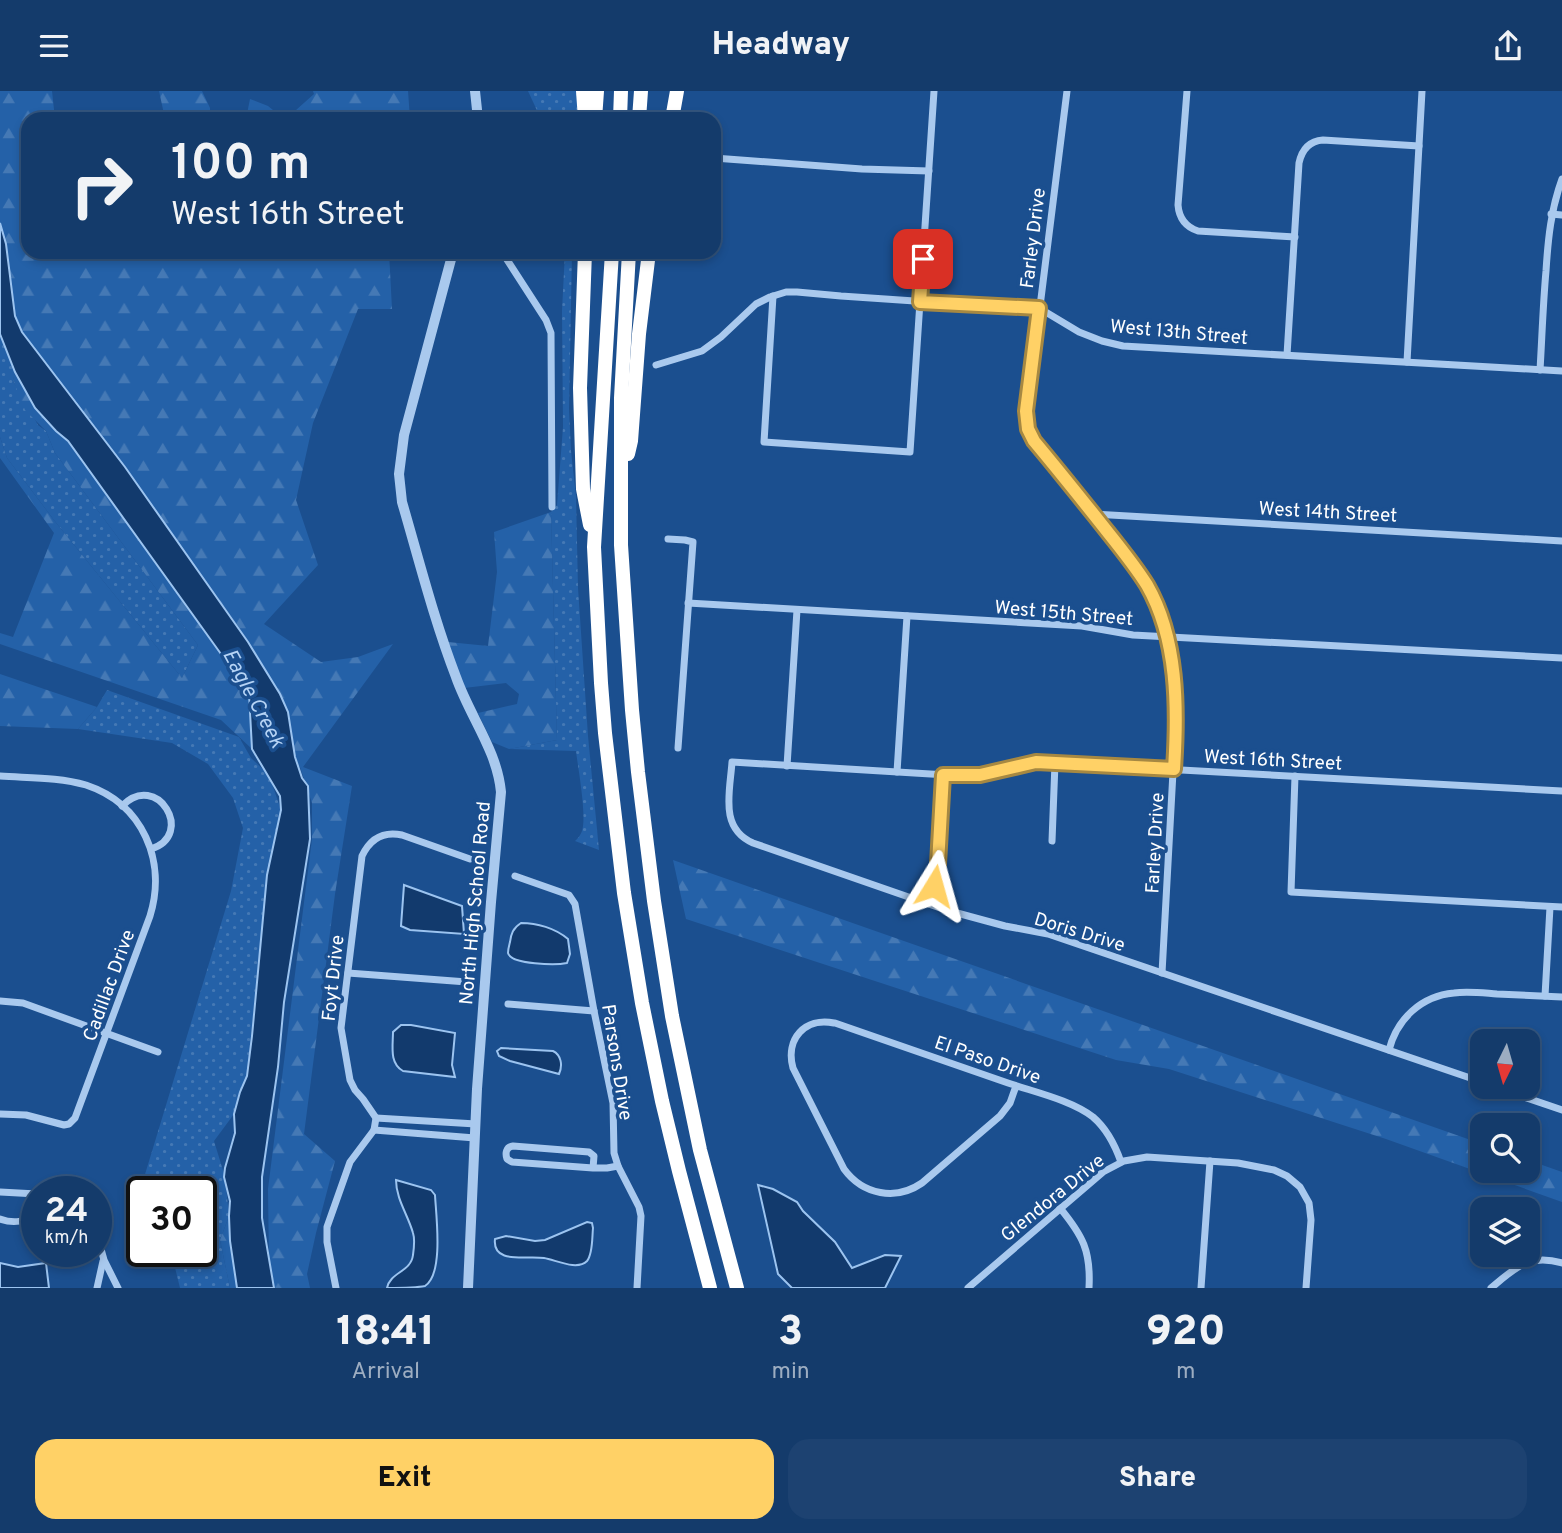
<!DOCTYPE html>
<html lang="en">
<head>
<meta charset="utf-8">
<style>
  :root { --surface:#143b6b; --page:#1d4271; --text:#f1f3f6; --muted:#9dadc1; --line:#33557e; --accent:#ffd166 }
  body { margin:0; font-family:Overpass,sans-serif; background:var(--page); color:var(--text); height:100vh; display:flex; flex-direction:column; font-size:26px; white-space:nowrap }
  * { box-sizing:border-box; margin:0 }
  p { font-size:23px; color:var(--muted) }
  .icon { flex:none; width:38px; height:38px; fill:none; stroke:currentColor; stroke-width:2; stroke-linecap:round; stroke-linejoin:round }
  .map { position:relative; height:1197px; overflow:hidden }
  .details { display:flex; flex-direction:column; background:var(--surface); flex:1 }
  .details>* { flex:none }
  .top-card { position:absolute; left:21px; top:21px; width:700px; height:147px; border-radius:21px; box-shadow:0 4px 10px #0003,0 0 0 2px var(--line); background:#143b6b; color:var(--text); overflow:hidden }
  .needle { width:46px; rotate:185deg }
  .tools { position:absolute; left:1470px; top:938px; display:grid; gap:14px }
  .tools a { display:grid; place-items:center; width:70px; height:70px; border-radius:14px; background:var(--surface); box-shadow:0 4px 10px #0003,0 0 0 2px var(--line); font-size:35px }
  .speed { position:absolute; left:21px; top:1085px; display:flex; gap:14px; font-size:35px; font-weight:700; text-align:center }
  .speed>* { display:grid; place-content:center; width:91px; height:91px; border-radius:50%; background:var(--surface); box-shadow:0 4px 10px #0003,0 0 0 2px var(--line); line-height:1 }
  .speed small { font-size:18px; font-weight:400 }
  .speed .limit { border:4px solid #111; border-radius:10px; background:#fff; color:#111 }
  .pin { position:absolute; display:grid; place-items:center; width:60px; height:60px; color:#fff; margin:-30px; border-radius:14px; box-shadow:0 4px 10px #0006 }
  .me { position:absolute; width:77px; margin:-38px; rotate:8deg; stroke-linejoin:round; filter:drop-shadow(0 0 5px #0008) }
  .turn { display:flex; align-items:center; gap:24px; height:147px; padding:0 35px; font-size:32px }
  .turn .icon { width:91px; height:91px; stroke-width:2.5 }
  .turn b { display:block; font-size:49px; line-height:60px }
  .eta { display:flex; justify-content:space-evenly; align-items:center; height:119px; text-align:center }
  .eta b { font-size:42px; font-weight:800; line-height:49px }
  .cta { display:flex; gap:14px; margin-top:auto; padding:14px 35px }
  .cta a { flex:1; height:80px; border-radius:21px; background:var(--accent); color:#111; font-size:28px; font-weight:800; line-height:80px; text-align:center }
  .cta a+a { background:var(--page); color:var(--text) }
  header { display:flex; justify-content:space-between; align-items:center; height:91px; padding:0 35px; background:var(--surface); font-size:32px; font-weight:800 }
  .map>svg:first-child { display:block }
  .grass { fill:url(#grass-dots) }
  .forest { fill:url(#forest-firs) }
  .water { fill:#123a6d; stroke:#9cc4f0; stroke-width:2 }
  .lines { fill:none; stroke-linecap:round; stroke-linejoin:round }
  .minor { stroke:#a9c9ee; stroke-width:7 }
  .tertiary { stroke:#a9c9ee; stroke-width:10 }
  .motorway { stroke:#fff; stroke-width:14 }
  .route-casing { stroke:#a68842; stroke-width:18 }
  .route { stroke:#ffd166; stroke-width:12 }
  .labels { text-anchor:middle; stroke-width:7; stroke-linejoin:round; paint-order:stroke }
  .street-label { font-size:19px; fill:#fff; stroke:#1b4f8f }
  .water-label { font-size:21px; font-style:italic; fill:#b5d3f5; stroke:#1b4f8f }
</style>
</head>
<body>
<header><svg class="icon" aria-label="menu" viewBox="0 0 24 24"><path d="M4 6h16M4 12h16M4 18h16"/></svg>Headway<svg class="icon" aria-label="share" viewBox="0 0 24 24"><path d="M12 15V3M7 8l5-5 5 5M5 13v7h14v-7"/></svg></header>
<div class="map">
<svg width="1562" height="1197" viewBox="0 0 1562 1197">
  <defs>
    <pattern id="grass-dots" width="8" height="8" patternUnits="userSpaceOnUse" patternTransform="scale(1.75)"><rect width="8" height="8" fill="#2461a8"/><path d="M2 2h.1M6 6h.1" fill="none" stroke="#4579b5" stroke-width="1.8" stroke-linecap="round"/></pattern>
    <pattern id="forest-firs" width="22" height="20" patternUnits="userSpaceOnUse" patternTransform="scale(1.75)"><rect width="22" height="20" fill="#2461a8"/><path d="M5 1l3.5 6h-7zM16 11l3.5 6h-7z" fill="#4579b5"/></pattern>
  </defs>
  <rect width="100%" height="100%" fill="#1b4f8f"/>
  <g class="grass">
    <path d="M 528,0 L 579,0 L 577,28 L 541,28 Z"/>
    <path d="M 565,161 L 572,161 L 569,318 L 571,360 L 576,405 L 578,497 L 588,645 L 599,759 L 575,750 C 579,746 580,745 582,740 C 587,725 578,677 576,660 L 509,658 L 557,649 L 551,421 L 557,414 L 563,336 L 562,220 Z"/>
    <path d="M 0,242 L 15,281 L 13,290 L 38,334 L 46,340 L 55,362 L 198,554 L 182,587 L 57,433 L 7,367 L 0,346 Z"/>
    <path d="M 107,599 L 239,646 L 251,667 L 269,684 L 281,719 L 267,784 L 247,985 L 240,1001 L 234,1023 L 214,1050 L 225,1086 L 229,1125 L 220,1149 L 230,1197 L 180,1197 L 171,1160 L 201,1160 L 201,1101 L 149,1101 L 143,1090 L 231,800 L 243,737 L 233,707 L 208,673 L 172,652 L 78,638 L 97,616 Z"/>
  </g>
  <g class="forest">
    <path d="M 0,0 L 52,0 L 55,28 L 28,28 L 28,161 L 389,161 L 392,218 L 358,218 L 313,332 L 296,409 L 318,474 L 264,533 L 321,571 L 358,566 L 393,553 L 303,676 L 352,695 L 335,803 L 304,1043 L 335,1070 L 316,1142 L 307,1183 L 310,1197 L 275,1197 L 269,1170 L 268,1098 L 312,748 L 312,712 L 300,676 L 298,675 C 290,651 291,626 279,603 C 252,549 213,501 177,452 C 126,382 74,311 22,241 L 15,225 L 6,153 L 0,132 Z"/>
    <path d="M 159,0 L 202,0 L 210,17 L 210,28 L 159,28 L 164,23 Z"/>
    <path d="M 313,0 L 408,0 L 410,28 L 286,28 L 314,3 Z"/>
    <path d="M 250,8 L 268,15 L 284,28 L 246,28 Z"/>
    <path d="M 15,281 C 30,307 44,332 68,350 L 249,602 L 252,658 L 221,629 L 0,553 L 0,542 L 13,546 L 54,442 L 0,367 L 0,346 L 7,367 L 57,433 L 182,587 L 198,554 L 55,362 L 46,340 L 25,319 L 13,289 Z"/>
    <path d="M 551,421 L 557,649 L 509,658 L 492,651 L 478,622 L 517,613 L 519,603 L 506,592 L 464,597 L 448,551 L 488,555 L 497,481 L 494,441 Z"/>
    <path d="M 0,583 L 97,616 L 78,638 L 0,635 Z"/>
    <path d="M 673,769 L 1482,1053 L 1482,1080 L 1528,1080 L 1528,1069 L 1562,1081 L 1562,1111 L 1386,1048 L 1169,978 L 1116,969 L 686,828 Z"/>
    <path d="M 229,1125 L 230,1150 L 237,1197 L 230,1197 L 220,1149 Z"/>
  </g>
  <g class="water">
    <path d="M 0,132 L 6,153 L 15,225 L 22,241 L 125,376 L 248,551 L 280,603 L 288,621 L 295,666 L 302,687 L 308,695 L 310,748 L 284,911 L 278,976 L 262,1086 L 262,1127 L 274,1197 L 237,1197 L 230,1150 L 229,1125 L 230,1110 L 224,1086 L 225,1077 L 235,1042 L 234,1023 L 240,1001 L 247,985 L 252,945 L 267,784 L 281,719 L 280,705 L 252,658 L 249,602 L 68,350 L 56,340 L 35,317 L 15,281 L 0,243 Z"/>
    <path d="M 404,794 L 462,815 L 464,843 L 410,839 L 401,835 Z"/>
    <path d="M 521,832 C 537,832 555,837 568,848 L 570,863 L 567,872 C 557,874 511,874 508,862 C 508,858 509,855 510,851 C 511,843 513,837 521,832 Z"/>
    <path d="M 401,934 L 411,934 L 455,942 L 452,974 L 455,986 L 403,980 C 389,972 393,955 393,941 Z"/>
    <path d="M 501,957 L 553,960 C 561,964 563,974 559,983 L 510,970 L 499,965 L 497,960 Z"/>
    <path d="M 396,1089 L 431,1099 L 435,1104 C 436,1124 444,1183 425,1195 C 416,1197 398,1197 387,1197 C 390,1181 411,1181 413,1164 C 414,1157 415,1148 413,1142 C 408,1124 396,1108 396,1089 Z"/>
    <path d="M 758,1094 L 773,1098 L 797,1111 L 803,1120 L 835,1151 L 852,1177 L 885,1164 L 901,1165 L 885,1197 L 792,1197 L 778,1183 Z"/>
    <path d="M 587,1131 L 592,1132 L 593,1137 C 592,1146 593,1163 587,1170 C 577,1180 556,1169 544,1167 C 527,1164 492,1174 495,1148 L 506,1145 L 535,1150 L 545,1149 Z"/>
    <path d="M 0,1172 L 18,1176 L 46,1172 L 49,1197 L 0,1197 Z"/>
  </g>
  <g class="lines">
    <g class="minor">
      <path d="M 1067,0 L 1026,327 L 1028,337 L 1034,350 L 1124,460 L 1146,494 L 1166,545 L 1173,586 L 1176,626 L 1162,882"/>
      <path d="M 1187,0 L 1178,114 C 1179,127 1186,136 1198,140 L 1295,146"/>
      <path d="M 714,67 L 862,78 L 929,80"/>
      <path d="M 1551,123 L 1562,124"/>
      <path d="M 502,161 L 546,229 L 551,242 L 552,416"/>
      <path d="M 773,205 L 764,351 L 910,361 L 934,0"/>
      <path d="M 1287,264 L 1299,72 C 1302,58 1310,50 1323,49 L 1419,55"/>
      <path d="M 1407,271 L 1422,0"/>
      <path d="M 656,274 L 702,260 L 721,246 L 756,213 L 770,206 L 786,201 L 797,201 L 841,205 L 1018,217 L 1039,217 L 1079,241 L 1102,250 L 1123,255 L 1562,280"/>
      <path d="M 1540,279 C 1542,246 1543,213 1546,180 C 1548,148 1551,118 1562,88"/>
      <path d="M 1093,423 L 1562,450"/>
      <path d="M 668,448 L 685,449 L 693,451 L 678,657"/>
      <path d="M 688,512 L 1082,535 L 1133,544 L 1562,567"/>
      <path d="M 787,675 L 797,519"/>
      <path d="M 897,681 L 907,525"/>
      <path d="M 0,685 C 28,687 59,686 86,694 C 143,713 167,770 150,825 L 75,1027 L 69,1033 L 64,1034 L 26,1024 L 0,1023"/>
      <path d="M 1295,685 L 1291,801 L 1562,816"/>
      <path d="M 122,715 C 157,679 196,744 151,758"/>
      <path d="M 1052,750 L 1055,672"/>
      <path d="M 515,785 L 569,804 L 575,813 L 594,920 L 613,1012 L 614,1062 L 618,1075 L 639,1116 L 641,1125 L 637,1197"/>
      <path d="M 928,812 L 937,780 L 943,684"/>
      <path d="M 348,882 L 467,891"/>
      <path d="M 1545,905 L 1550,816"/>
      <path d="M 0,910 L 23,912 L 158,961"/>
      <path d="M 508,913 L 594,920"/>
      <path d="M 1389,959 C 1397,928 1421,905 1454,902 C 1468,900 1483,902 1497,903 C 1519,904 1540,905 1562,906"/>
      <path d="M 1482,991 L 1048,843 L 1005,835 L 946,819 L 753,752 C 719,737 730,701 732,671 L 947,684 L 980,684 L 1036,671 L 1562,700"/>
      <path d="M 1016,995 L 1010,1012 L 1000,1025 L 922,1092 C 896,1110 863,1104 844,1078 L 793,977 C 785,948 805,926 834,932 L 835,932 C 893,952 951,972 1008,992 C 1034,1001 1071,1009 1093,1026 C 1107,1038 1115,1054 1121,1071"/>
      <path d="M 1495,996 L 1562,1019"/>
      <path d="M 376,1027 L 476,1033"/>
      <path d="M 374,1039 L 475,1047"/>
      <path d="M 593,1077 L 594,1065 L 589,1061 L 513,1055 C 506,1056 505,1062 507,1068 L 512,1071 L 593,1077 L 607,1077 L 618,1075"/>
      <path d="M 0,1101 L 37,1103"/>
      <path d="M 1060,1117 C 1083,1145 1091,1160 1089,1197"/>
      <path d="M 0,1128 C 14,1133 25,1131 37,1123"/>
      <path d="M 96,1140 L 104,1169 L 118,1197"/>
      <path d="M 97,1197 L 103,1170"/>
      <path d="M 336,1197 L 327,1151 L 327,1136 L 350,1071 L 374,1039 L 376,1027 L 363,1008 L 355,999 L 350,989 L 341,937 L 362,765 C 370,748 383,740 402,744 L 470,768"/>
      <path d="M 968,1197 L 1103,1081 L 1124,1070 L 1147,1066 L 1238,1072 L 1274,1079 L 1287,1085 L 1300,1096 L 1309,1112 L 1311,1129 L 1306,1197"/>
      <path d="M 1201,1197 L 1210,1070"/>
      <path d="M 1491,1197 C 1515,1177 1529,1162 1562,1172"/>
    </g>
    <g class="tertiary">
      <path d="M 475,0 L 478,28"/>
      <path d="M 453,161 L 404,344 L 399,383 L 402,411 C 419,469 434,529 456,586 C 470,626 497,659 501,701 L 491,811 L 477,998 L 468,1197"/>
    </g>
    <g class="motorway">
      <path d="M 583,0 L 585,28"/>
      <path d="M 595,28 L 597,0"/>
      <path d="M 620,28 L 621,0"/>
      <path d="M 639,28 L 641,0"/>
      <path d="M 672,28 L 677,0"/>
      <path d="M 585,161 L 580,297 L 583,398 L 590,434"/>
      <path d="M 612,161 L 594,456 L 601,592 L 605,642 L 624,802 L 642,912 L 662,1010 L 679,1080 L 710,1197"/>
      <path d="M 629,161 L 621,307 L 621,454 L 632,619 L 638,681 L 654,810 L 672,925 L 700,1059 L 737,1197"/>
      <path d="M 628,363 L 631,350 L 639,243 L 649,161"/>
    </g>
  </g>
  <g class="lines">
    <g class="route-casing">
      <path id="route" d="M 923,168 L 920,211 L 1039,217 L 1026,320 L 1028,338 L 1034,350 C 1055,375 1075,400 1095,425 C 1113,448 1132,470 1147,494 C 1178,548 1178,618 1174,678 L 1036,671 L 980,684 L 943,684 L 938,773 L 934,795"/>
    </g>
    <use href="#route" class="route"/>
  </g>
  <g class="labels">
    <g class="street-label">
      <text transform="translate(1032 147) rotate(-83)" y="7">Farley Drive</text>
      <text transform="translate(1179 240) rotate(5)" y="7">West 13th Street</text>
      <text transform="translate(1328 420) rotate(3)" y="7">West 14th Street</text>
      <text transform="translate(1064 521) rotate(5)" y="7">West 15th Street</text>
      <text transform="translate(1273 668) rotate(3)" y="7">West 16th Street</text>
      <text transform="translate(1154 752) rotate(-87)" y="7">Farley Drive</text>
      <text transform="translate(474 812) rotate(-85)" y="7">North High School Road</text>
      <text transform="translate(1080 840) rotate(17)" y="7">Doris Drive</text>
      <text transform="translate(332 887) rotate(-84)" y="7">Foyt Drive</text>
      <text transform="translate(108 894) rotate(-70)" y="7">Cadillac Drive</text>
      <text transform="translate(988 968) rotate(19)" y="7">El Paso Drive</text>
      <text transform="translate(618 971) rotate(81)" y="7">Parsons Drive</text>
      <text transform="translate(1052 1106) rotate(-39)" y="7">Glendora Drive</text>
    </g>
    <g class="water-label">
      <text transform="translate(254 607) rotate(62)" y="7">Eagle Creek</text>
    </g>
  </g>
</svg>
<div class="tools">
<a><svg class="needle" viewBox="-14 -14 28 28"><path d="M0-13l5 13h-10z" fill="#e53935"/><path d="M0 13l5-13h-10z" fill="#9dadc1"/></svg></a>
<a><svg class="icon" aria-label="search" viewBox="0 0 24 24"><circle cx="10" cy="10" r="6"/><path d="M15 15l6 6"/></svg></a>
<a><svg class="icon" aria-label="layers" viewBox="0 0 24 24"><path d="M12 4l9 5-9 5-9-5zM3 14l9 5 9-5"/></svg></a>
</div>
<div class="speed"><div>24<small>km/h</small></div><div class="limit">30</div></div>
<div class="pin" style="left:923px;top:168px;background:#d93025"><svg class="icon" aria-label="arrive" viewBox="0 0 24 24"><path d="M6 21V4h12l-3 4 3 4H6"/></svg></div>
<svg class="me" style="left:934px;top:795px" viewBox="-20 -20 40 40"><path d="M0-17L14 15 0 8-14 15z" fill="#ffd166" stroke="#fff" stroke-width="4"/></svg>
<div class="top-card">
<div class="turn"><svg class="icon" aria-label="right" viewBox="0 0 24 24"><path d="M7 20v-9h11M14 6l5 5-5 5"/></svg><div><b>100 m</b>West 16th Street</div></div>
</div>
</div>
<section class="details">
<div class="eta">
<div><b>18:41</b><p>Arrival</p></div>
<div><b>3</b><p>min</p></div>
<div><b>920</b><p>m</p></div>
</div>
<div class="cta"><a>Exit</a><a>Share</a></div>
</section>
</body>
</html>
